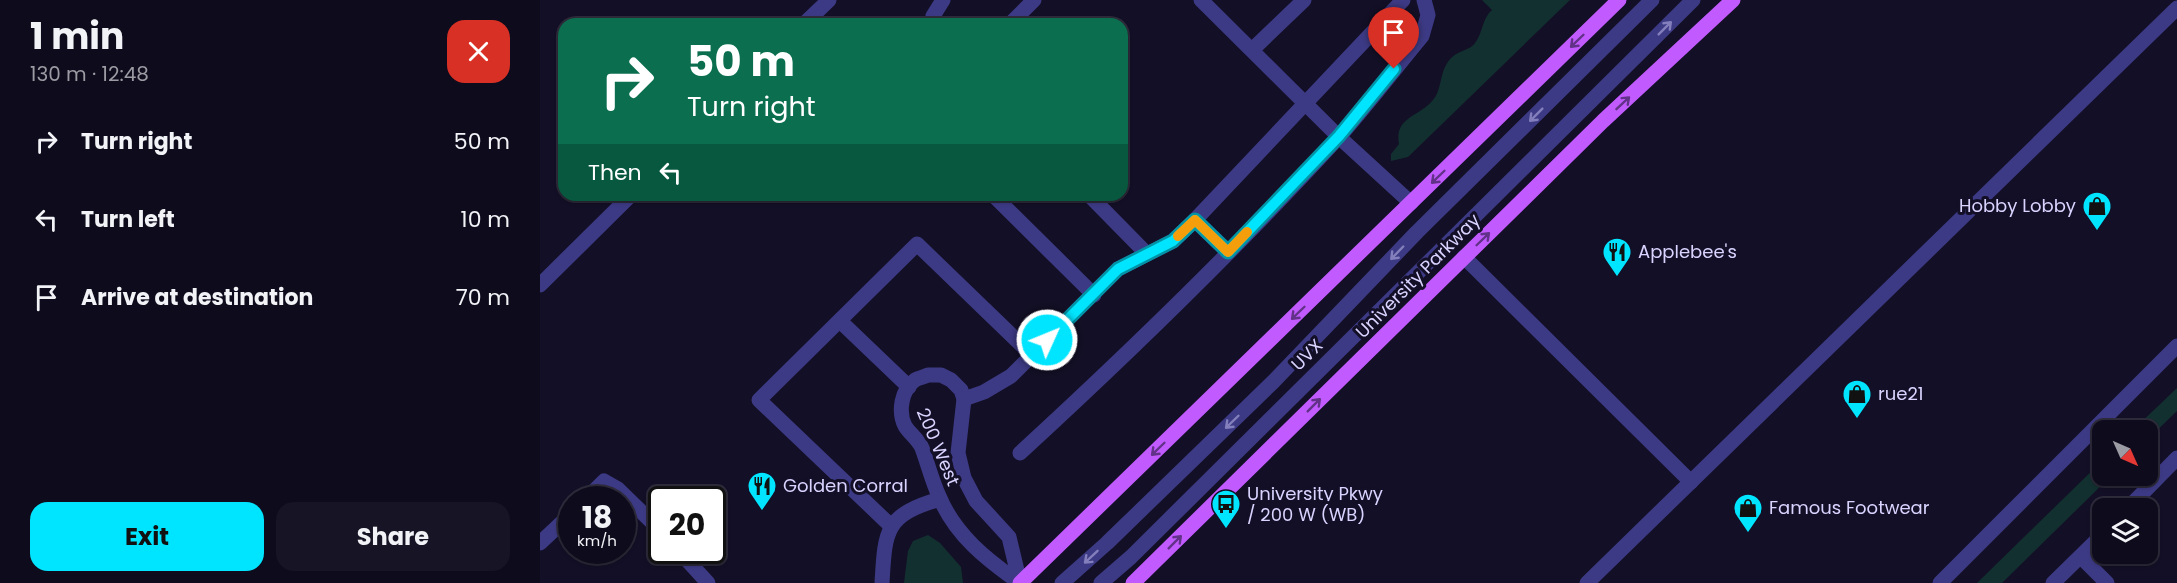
<!DOCTYPE html>
<html lang="en">
<head>
<meta charset="utf-8">
<style>
  :root { --surface:#0e0b1c; --page:#171425; --text:#f1f3f6; --muted:#9b9ba3; --line:#2e2b3b; --accent:#00e5ff }
  body { margin:0; font-family:Poppins,sans-serif; background:var(--page); color:var(--text); height:100vh; display:flex; flex-direction:column; font-size:22px; white-space:nowrap }
  * { box-sizing:border-box; margin:0 }
  p { font-size:20px; color:var(--muted) }
  .icon { flex:none; width:33px; height:33px; fill:none; stroke:currentColor; stroke-width:2; stroke-linecap:round; stroke-linejoin:round }
  .map { position:relative; flex:1; overflow:hidden }
  .side { display:flex; flex-direction:column; background:var(--surface); width:540px }
  .side>* { flex:none }
  .hud { position:absolute; left:18px; top:18px; width:570px; height:183px; border-radius:18px; box-shadow:0 2px 4px #0004,0 0 0 2px var(--line); background:#0b6e4f; color:#fff; overflow:hidden }
  .needle { width:39px; rotate:135deg }
  .controls { position:absolute; left:1552px; top:420px; display:grid; gap:12px }
  .controls a { display:grid; place-items:center; width:66px; height:66px; border-radius:12px; background:var(--surface); box-shadow:0 2px 4px #0004,0 0 0 2px var(--line); font-size:30px }
  .speed { position:absolute; left:18px; top:486px; display:flex; gap:12px; font-size:30px; font-weight:700; text-align:center }
  .speed>* { display:grid; place-content:center; width:78px; height:78px; border-radius:50%; background:var(--surface); box-shadow:0 2px 4px #0004,0 0 0 2px var(--line); line-height:1 }
  .speed small { font-size:15px; font-weight:400 }
  .speed .limit { border:3px solid #111; border-radius:9px; background:#fff; color:#111 }
  .pin { position:absolute; display:grid; place-items:center; width:51px; height:51px; color:#fff; margin:-62px -26px; border-radius:50% 50% 50% 0; rotate:-45deg; box-shadow:0 0 6px #0007 }
  .pin .icon { rotate:45deg }
  .me { position:absolute; width:66px; margin:-33px; rotate:46deg; stroke-linejoin:round; filter:drop-shadow(0 0 4px #0008) }
  .turn { display:flex; align-items:center; gap:21px; height:126px; padding:0 30px; font-size:27px }
  .turn .icon { width:78px; height:78px; stroke-width:2.5 }
  .turn b { display:block; font-size:42px; line-height:51px }
  .then { display:flex; align-items:center; height:57px; padding:0 30px; background:#0003; gap:12px; font-size:22px }
  .round { display:grid; place-items:center; flex:none; width:63px; height:63px; border-radius:18px; background:var(--page) }
  .headline { display:flex; align-items:center; justify-content:space-between; height:102px; padding:0 30px }
  h1 { font-size:36px; font-weight:700; line-height:45px }
  .primary-button { display:flex; gap:12px; margin-top:auto; padding:12px 30px }
  .primary-button a { flex:1; height:69px; border-radius:18px; background:var(--accent); color:#111; font-size:24px; font-weight:700; line-height:69px; text-align:center }
  .primary-button a+a { background:var(--page); color:var(--text) }
  ul { padding:0; list-style:none }
  li { display:flex; align-items:center; gap:18px; height:78px; padding:0 30px }
  li div { flex:1 }
  li b { display:block; font-size:22px }
  li em { font-style:normal }
  main { display:flex; flex:1; min-height:0 }
  .map>svg:first-child { display:block }
  .green { fill:#12302f }
  .lines { fill:none; stroke-linecap:round; stroke-linejoin:round }
  .minor { stroke:#3d3a85; stroke-width:15 }
  .major { stroke:#c25bff; stroke-width:15 }
  .oneway { stroke:#837fbc }
  .oneway2 { stroke:#623188 }
  .route-casing { stroke:#0095a6; stroke-width:15 }
  .route { stroke:#00e5ff; stroke-width:10 }
  .slow { stroke:#f59e0b; stroke-width:10 }
  .labels { text-anchor:middle; stroke-width:6; stroke-linejoin:round; paint-order:stroke }
  .poi-label { font-size:18px; fill:#d9d4ff; stroke:#130f26; text-anchor:start }
  .street-label { font-size:18px; fill:#d9d4ff; stroke:#130f26 }
</style>
</head>
<body>
<main>
<section class="side">
<div class="headline"><div><h1>1 min</h1><p>130 m · 12:48</p></div><a class="round" style="background:#d93025;color:#fff"><svg class="icon" aria-label="close" viewBox="0 0 24 24"><path d="M6 6l12 12M18 6L6 18"/></svg></a></div>
<ul>
<li><svg class="icon" aria-label="right" viewBox="0 0 24 24"><path d="M7 20v-9h11M14 6l5 5-5 5"/></svg><div><b>Turn right</b></div><em>50 m</em></li>
<li><svg class="icon" aria-label="left" viewBox="0 0 24 24"><path d="M17 20v-9H6M10 6l-5 5 5 5"/></svg><div><b>Turn left</b></div><em>10 m</em></li>
<li><svg class="icon" aria-label="arrive" viewBox="0 0 24 24"><path d="M6 21V4h12l-3 4 3 4H6"/></svg><div><b>Arrive at destination</b></div><em>70 m</em></li>
</ul>
<div class="primary-button"><a>Exit</a><a>Share</a></div>
</section>
<div class="map">
<svg width="1637" height="583" viewBox="0 0 1637 583">
  <rect width="100%" height="100%" fill="#130f26"/>
  <g class="green">
    <path d="M 942,0 L 1030,0 L 868,157 L 851,161 L 851,154 L 859,144 C 854,117 879,117 893,100 C 901,91 900,75 906,65 C 915,49 929,52 935,43 C 943,33 942,18 952,10 Z"/>
    <path d="M 1637,388 L 1637,411 L 1608,439 L 1608,430 L 1593,430 Z"/>
    <path d="M 1563,460 L 1563,476 L 1571,476 L 1462,583 L 1437,583 Z"/>
    <path d="M 388,535 L 400,543 L 421,567 L 423,583 L 364,583 L 368,551 L 373,541 Z"/>
  </g>
  <g class="lines">
    <g class="minor">
      <path d="M 661,0 L 799,137 L 871,203"/>
      <path d="M 264,24 L 289,0"/>
      <path d="M 399,24 L 393,16 L 403,0"/>
      <path d="M 470,24 L 494,0"/>
      <path d="M 712,50 L 764,0"/>
      <path d="M 453,195 L 554,295"/>
      <path d="M 549,195 L 607,254"/>
      <path d="M 688,252 L 655,220 L 863,0"/>
      <path d="M 924,257 L 1151,482"/>
      <path d="M 0,285 L 91,195"/>
      <path d="M 300,321 L 369,387"/>
      <path d="M 388,375 L 401,375 L 411,380 L 421,390 L 424,399 L 418,453 L 424,478 L 436,501 L 469,537 L 480,583 C 447,560 415,535 399,496 C 392,481 388,464 382,448 C 378,439 370,434 365,426 C 358,412 361,390 375,380 C 378,378 384,377 388,375 Z"/>
      <path d="M 424,399 L 444,392 L 471,376 L 578,269 L 633,241 L 655,220"/>
      <path d="M 480,453 C 590,352 697,248 798,138 C 827,105 854,70 882,36 L 888,15 L 884,0"/>
      <path d="M 45,500 L 64,481 L 78,489 L 122,532"/>
      <path d="M 1588,508 L 1637,458"/>
      <path d="M 351,526 L 219,400 L 377,244 L 492,355"/>
      <path d="M 0,543 L 32,513"/>
      <path d="M 138,550 L 168,583"/>
      <path d="M 1541,557 L 1567,583"/>
      <path d="M 342,583 C 345,530 345,515 400,499"/>
      <path d="M 522,583 L 567,543 L 733,382 L 877,232 L 1112,0"/>
      <path d="M 561,583 L 591,557 L 1153,0"/>
      <path d="M 1047,583 L 1637,8"/>
      <path d="M 1400,583 L 1637,346"/>
      <path d="M 1513,583 L 1563,534"/>
    </g>
    <g class="major">
      <path d="M 480,583 L 1079,0"/>
      <path d="M 593,583 L 1063,121 L 1193,0"/>
    </g>
  </g>
  <defs><path id="oneway-shaft" d="M-6 0H5M1.5-3L5.5 0L1.5 3" fill="none" stroke-width="1.6" stroke-linecap="round" stroke-linejoin="round" transform="scale(1.5)"/></defs>
  <g class="oneway">
    <use href="#oneway-shaft" transform="translate(1125 28) rotate(-45)"/>
    <use href="#oneway-shaft" transform="translate(996 115) rotate(135)"/>
    <use href="#oneway-shaft" transform="translate(857 253) rotate(134)"/>
    <use href="#oneway-shaft" transform="translate(692 422) rotate(136)"/>
    <use href="#oneway-shaft" transform="translate(551 557) rotate(137)"/>
  </g>
  <g class="oneway2">
    <use href="#oneway-shaft" transform="translate(1037 41) rotate(136)"/>
    <use href="#oneway-shaft" transform="translate(1083 103) rotate(-43)"/>
    <use href="#oneway-shaft" transform="translate(898 177) rotate(136)"/>
    <use href="#oneway-shaft" transform="translate(943 239) rotate(-44)"/>
    <use href="#oneway-shaft" transform="translate(758 313) rotate(136)"/>
    <use href="#oneway-shaft" transform="translate(774 405) rotate(-45)"/>
    <use href="#oneway-shaft" transform="translate(618 449) rotate(136)"/>
    <use href="#oneway-shaft" transform="translate(635 542) rotate(-45)"/>
  </g>
  <g class="lines">
    <g class="route-casing">
      <path id="route" d="M 507,340 L 578,269 L 633,241 L 655,220 L 688,252 L 799,136 L 854,69"/>
    </g>
    <use href="#route" class="route"/>
    <path class="slow" d="M 638,236 L 655,220 L 688,252 L 707,232"/>
  </g>
  <defs>
    <g id="shop-pin" transform="scale(1.5)"><path d="M0 17L-7.5 6A9.5 9.5 0 1 1 7.5 6Z" fill="#00e5ff" stroke="#130f26"/><path d="M-5-2.5h2.3a2.7 3.5 0 0 1 5.4 0H5L5.5 6h-11ZM-1.5-2.5h3a1.5 2.3 0 0 0-3 0Z" fill="#111"/></g>
    <g id="restaurant-pin" transform="scale(1.5)"><path d="M0 17L-7.5 6A9.5 9.5 0 1 1 7.5 6Z" fill="#00e5ff" stroke="#130f26"/><path d="M-5-6h1v4h1v-4h1v4h1v-4h1v5L-1.5 .5V6h-2V.5L-5-1ZM5-6V6H3V1.5H1.5Q1.5-4 5-6Z" fill="#111"/></g>
    <g id="bus-pin" transform="scale(1.5)"><path d="M0 17L-7.5 6A9.5 9.5 0 1 1 7.5 6Z" fill="#00e5ff" stroke="#130f26"/><path d="M-5-6H5V4H4V6H2V4H-2V6H-4V4H-5ZM-3.5-4V0h7V-4ZM-3.5 1.2v1.5H-2V1.2ZM2 1.2v1.5H3.5V1.2Z" fill="#111"/></g>
  </defs>
  <g fill-rule="evenodd">
    <use href="#shop-pin" x="1557" y="206"/>
    <use href="#restaurant-pin" x="1077" y="252"/>
    <use href="#shop-pin" x="1317" y="394"/>
    <use href="#restaurant-pin" x="222" y="486"/>
    <use href="#bus-pin" x="686" y="504"/>
    <use href="#shop-pin" x="1208" y="508"/>
  </g>
  <g class="labels">
    <g class="poi-label">
      <text x="1536" y="212" text-anchor="end">Hobby Lobby</text>
      <text x="1098" y="258">Applebee's</text>
      <text x="1338" y="400">rue21</text>
      <text x="243" y="492">Golden Corral</text>
      <text x="707" y="500">University Pkwy<tspan x="707" dy="21">/ 200 W (WB)</tspan></text>
      <text x="1229" y="514">Famous Footwear</text>
    </g>
    <g class="street-label">
      <text transform="translate(878 276) rotate(-45)" y="6">University Parkway</text>
      <text transform="translate(767 355) rotate(-45)" y="6">UVX</text>
      <text transform="translate(398 447) rotate(67)" y="6">200 West</text>
    </g>
  </g>
</svg>
<div class="controls">
<a><svg class="needle" viewBox="-14 -14 28 28"><path d="M0-13l5 13h-10z" fill="#e53935"/><path d="M0 13l5-13h-10z" fill="#9b9ba3"/></svg></a>
<a><svg class="icon" aria-label="layers" viewBox="0 0 24 24"><path d="M12 4l9 5-9 5-9-5zM3 14l9 5 9-5"/></svg></a>
</div>
<div class="speed"><div>18<small>km/h</small></div><div class="limit">20</div></div>
<div class="pin" style="left:854px;top:69px;background:#d93025"><svg class="icon" aria-label="arrive" viewBox="0 0 24 24"><path d="M6 21V4h12l-3 4 3 4H6"/></svg></div>
<svg class="me" style="left:507px;top:340px" viewBox="-20 -20 40 40"><circle r="17" fill="#00e5ff" stroke="#fff" stroke-width="3"/><path d="M0-11L8 9 0 5-8 9z" fill="#fff"/></svg>
<div class="hud">
<div class="turn"><svg class="icon" aria-label="right" viewBox="0 0 24 24"><path d="M7 20v-9h11M14 6l5 5-5 5"/></svg><div><b>50 m</b>Turn right</div></div>
<div class="then">Then<svg class="icon" aria-label="left" viewBox="0 0 24 24"><path d="M17 20v-9H6M10 6l-5 5 5 5"/></svg></div>
</div>
</div>
</main>
</body>
</html>
